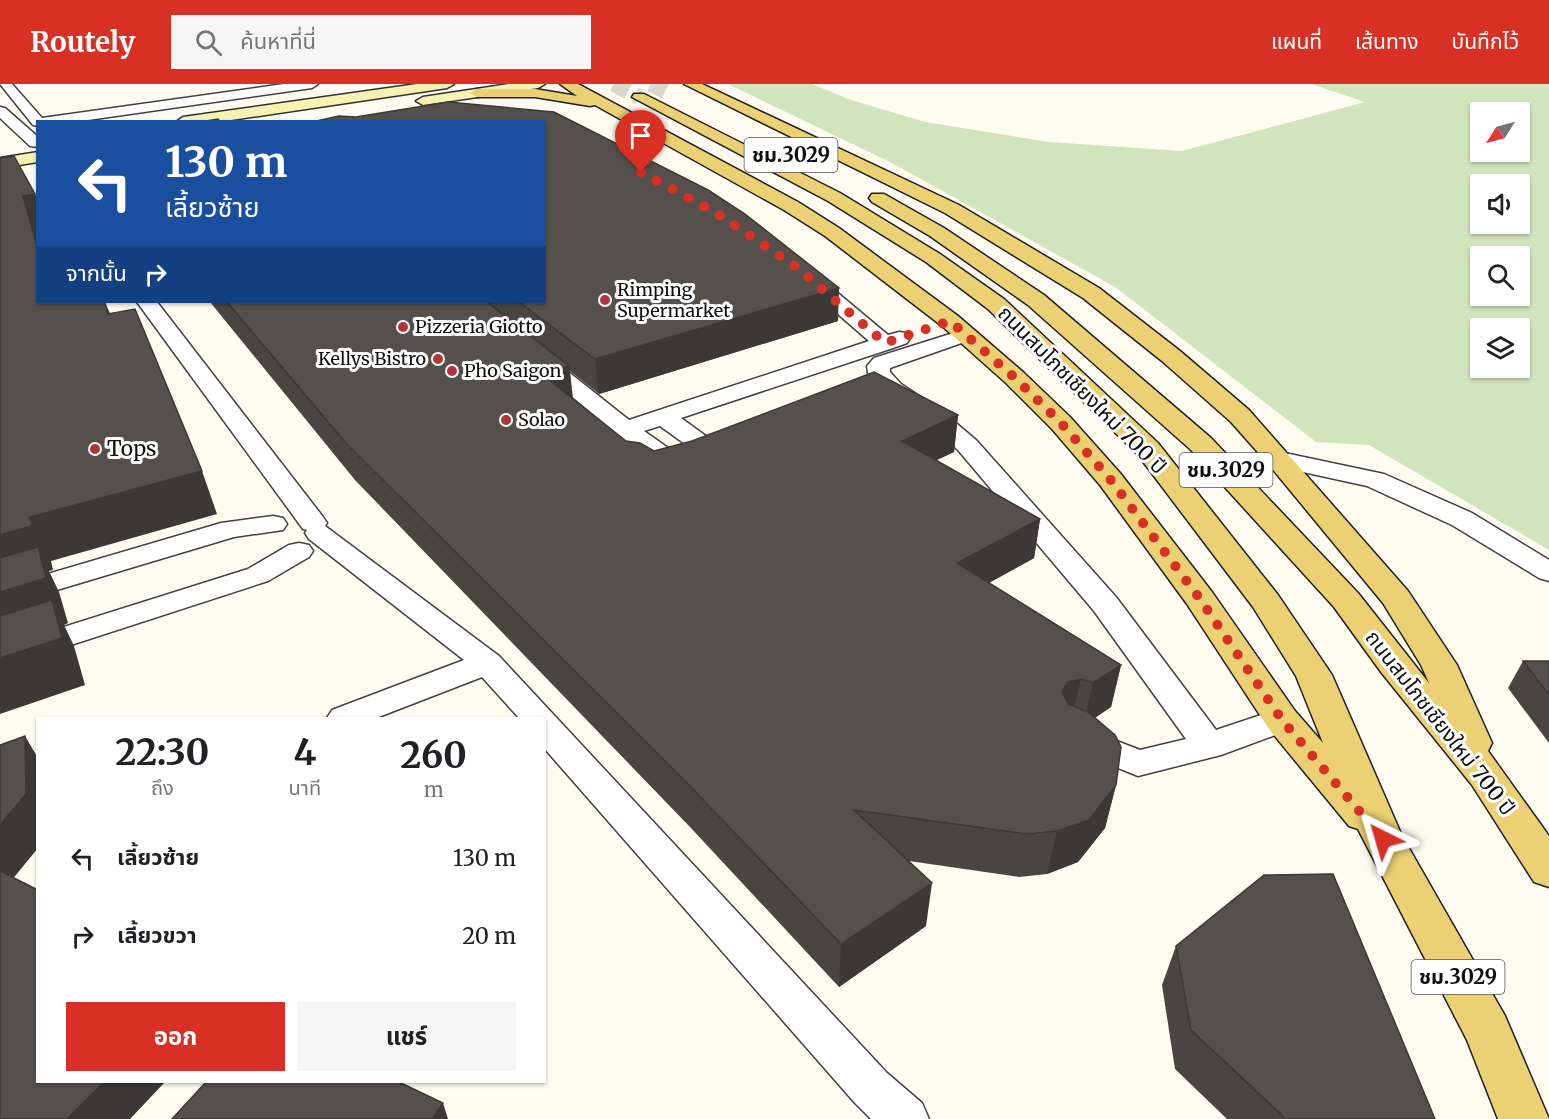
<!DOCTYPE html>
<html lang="th">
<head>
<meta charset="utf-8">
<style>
  :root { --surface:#fff; --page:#f6f6f6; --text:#202124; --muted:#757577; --accent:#d93025 }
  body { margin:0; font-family:Merriweather,"Noto Sans Thai",serif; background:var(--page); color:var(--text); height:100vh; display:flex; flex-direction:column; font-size:22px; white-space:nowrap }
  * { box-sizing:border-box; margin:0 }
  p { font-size:20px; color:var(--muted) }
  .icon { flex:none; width:33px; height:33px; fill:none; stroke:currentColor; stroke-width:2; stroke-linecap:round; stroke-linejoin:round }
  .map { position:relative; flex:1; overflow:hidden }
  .side { position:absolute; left:36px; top:633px; width:510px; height:366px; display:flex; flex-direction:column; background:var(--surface); border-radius:0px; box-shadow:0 2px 4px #0004 }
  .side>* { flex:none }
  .guide { position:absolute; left:36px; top:36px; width:510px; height:183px; border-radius:0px; box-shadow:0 2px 4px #0004; background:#1a4fa0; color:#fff; overflow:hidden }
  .needle { width:39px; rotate:234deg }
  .buttons { position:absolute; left:1470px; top:18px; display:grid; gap:12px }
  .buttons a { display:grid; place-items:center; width:60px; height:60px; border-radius:0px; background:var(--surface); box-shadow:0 2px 4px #0004; font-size:30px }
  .pin { position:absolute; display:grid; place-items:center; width:51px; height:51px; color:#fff; margin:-62px -26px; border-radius:50% 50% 50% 0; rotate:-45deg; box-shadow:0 0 6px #0007 }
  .pin .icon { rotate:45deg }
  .me { position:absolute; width:66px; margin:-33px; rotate:320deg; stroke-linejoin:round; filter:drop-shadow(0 0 4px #0008) }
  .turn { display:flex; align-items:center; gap:21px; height:126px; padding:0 30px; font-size:27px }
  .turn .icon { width:78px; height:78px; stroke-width:2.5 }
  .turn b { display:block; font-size:42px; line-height:51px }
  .then { display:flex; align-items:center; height:57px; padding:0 30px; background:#0003; gap:12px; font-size:22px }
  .eta { display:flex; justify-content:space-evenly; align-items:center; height:102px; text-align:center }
  .eta b { font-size:36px; font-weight:700; line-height:42px }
  .action { display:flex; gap:12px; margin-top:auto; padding:12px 30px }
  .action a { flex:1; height:69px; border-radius:0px; background:var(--accent); color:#fff; font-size:24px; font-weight:700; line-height:69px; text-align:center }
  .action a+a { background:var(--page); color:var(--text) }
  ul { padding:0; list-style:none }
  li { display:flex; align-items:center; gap:18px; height:78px; padding:0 30px }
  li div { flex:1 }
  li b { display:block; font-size:22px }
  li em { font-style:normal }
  header { display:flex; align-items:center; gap:36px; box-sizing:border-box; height:84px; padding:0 30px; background:var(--accent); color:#fff }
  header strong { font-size:28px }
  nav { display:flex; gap:33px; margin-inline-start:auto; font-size:21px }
  .search { width:420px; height:54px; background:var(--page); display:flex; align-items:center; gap:15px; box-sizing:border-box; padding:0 21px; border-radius:0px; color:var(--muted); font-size:22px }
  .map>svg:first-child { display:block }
  .green { fill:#d1e5bd; fill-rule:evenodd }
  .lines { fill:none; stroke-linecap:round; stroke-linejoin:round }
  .primary-tunnel { stroke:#dad7cf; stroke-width:16; stroke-dasharray:16 8; stroke-linecap:butt }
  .service-casing { stroke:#414141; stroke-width:3 }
  .secondary-casing { stroke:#303030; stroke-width:3 }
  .primary-casing { stroke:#1f1f1f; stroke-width:3 }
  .service { fill:#fff; fill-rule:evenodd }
  .secondary { fill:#f7f1b2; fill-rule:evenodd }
  .primary { fill:#ebd173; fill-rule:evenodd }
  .wall { fill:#4a4541 }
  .shaded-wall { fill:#3c3835 }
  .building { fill:#56504c; stroke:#3c3835; stroke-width:1.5 }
  .route { stroke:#d93025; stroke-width:10; stroke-dasharray:0 18 }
  .poi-dot { fill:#b13436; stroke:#fff; stroke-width:2 }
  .labels { text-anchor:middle; stroke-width:6; stroke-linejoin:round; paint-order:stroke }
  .far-poi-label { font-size:18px; fill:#0e0e0e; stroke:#fff; text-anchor:start }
  .shield { fill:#fff; stroke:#565656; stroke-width:1.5 }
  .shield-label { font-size:20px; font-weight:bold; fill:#0e0e0e }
  .street-label { font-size:21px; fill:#0e0e0e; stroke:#fff }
  .poi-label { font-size:21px; fill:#0e0e0e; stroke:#fff; text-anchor:start }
</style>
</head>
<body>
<header>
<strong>Routely</strong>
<div class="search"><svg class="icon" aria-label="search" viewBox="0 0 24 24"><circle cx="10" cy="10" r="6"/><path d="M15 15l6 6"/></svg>ค้นหาที่นี่</div>
<nav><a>แผนที่</a><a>เส้นทาง</a><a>บันทึกไว้</a></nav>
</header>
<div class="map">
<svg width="1549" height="1035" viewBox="0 0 1549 1035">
  <rect width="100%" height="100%" fill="#fefbf1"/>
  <path class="green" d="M 728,0 L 812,0 L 851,16 L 925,38 L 1049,58 L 1182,67 L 1365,18 L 1311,0 L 1549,0 L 1549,466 L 1369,361 L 1316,358 L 1115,203 L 892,79 ZM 1480,28 L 1520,28 L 1520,68 L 1480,68 ZM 1480,100 L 1520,100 L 1520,140 L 1480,140 ZM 1480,172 L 1520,172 L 1520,212 L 1480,212 ZM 1480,244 L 1520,244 L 1520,284 L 1480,284 Z"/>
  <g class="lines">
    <g class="primary-tunnel">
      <path d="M 614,0 L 639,13"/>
      <path d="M 651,0 L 667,8"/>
    </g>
    <g class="service-casing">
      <g id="service">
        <path d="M 0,0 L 12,0 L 42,34 L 284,0 L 318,0 L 312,4 L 74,38 L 38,38 L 38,42 L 33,41 Z"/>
        <path d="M 0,23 L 5,24 L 38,53 L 38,63 L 30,62 L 0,34 Z"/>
        <path d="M 808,188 L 815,190 L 888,251 L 899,248 L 907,249 L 910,254 L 907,259 L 893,264 L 681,334 L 728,368 L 732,373 L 728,378 L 719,381 L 710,378 L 660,342 L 644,347 L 688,378 L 699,380 L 703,385 C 696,395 686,395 675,392 L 617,350 L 528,276 L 531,271 L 539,269 L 547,271 L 629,336 L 869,257 L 801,198 L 798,194 L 801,190 Z"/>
        <path d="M 137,218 L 157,218 L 323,433 L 327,439 L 325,442 L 499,572 L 887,989 L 922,1019 L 929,1035 L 871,1035 L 855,1019 L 544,664 L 544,634 L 519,634 L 482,593 L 376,634 L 327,634 L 332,626 L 464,576 L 309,455 L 305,449 L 307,446 L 303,445 Z"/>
        <path d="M 966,245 L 973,247 L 977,251 L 973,255 L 890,284 L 890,288 L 901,300 L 944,329 L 976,356 L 1116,513 L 1216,646 L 1282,624 L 1294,628 L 1299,636 L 1294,644 L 1221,671 L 1138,692 L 1071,665 L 1066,656 L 1071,647 L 1083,644 L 1140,666 L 1186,655 L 1094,527 L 958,366 L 928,339 L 885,310 L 868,289 L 867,282 L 874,274 Z"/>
        <path d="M 1280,368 L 1384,390 L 1472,429 L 1549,476 L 1549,497 L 1539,494 L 1452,441 L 1367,402 L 1271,381 L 1267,376 L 1271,371 Z"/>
        <path d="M 273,432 L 283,434 L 287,440 L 283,446 L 234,453 L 0,523 L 0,504 L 221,439 Z"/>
        <path d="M 299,459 L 309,461 L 313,467 L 309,473 L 268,497 L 0,584 L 0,563 L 248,485 L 289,461 Z"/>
      </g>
    </g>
    <g class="secondary-casing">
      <g id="secondary">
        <path d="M 417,0 L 454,0 L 447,4 L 218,38 L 176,38 L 183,33 Z"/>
        <path d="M 509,0 L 545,0 L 538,4 L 423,21 L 416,17 L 423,13 Z"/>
        <path d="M 38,68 L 38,78 L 0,84 L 0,74 Z"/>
      </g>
    </g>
    <g class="primary-casing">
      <g id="primary">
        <path d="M 560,0 L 578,0 L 798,118 L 839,144 L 958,232 L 1024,289 L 1070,333 L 1120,389 L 1212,508 L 1295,627 L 1323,659 L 1296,592 L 1253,523 L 1138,371 L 988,225 L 926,178 L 828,117 L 632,13 L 634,10 L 644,10 L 840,109 L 940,170 L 1004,215 L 1158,359 L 1278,511 L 1332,591 L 1402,752 L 1505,932 L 1549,1035 L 1498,1035 L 1467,956 L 1358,745 L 1349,742 L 1269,645 L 1187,520 L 1100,401 L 1052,345 L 1006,299 L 942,242 L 825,152 L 784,126 L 595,21 L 590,22 L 535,13 L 477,13 L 470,9 L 477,5 L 535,5 L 577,12 Z"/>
        <path d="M 684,0 L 702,0 L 959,121 L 1099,204 L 1180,267 L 1249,326 L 1408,507 L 1457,581 L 1492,659 L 1488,667 L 1549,752 L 1549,803 L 1534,798 L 1472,701 L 1381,588 L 1334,523 L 1191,366 L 1028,221 L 930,152 L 872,118 L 869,114 L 872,110 L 884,110 L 944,144 L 1044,211 L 1211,354 L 1358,509 L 1429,599 L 1421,581 L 1383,519 L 1270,382 L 1231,338 L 1162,277 L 1083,214 L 945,129 Z"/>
      </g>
    </g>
    <use href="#service" class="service"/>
    <use href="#secondary" class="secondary"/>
    <use href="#primary" class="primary"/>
  </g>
  <g class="wall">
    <path d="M 210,218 L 544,218 L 838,237 L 599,310 L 570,287 L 573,315 L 626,357 L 654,367 L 958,331 L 954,368 L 936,376 L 1040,435 L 1034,474 L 989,499 L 1121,581 L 1111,623 L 1095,634 L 1116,701 L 1105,744 L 1078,778 L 1047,790 L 1019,793 L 909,777 L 926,842 L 839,903 L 690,743 L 355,396 Z"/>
    <path d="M 1523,577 L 1549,577 L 1549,659 L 1508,604 Z"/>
    <path d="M 1176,862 L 1435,1035 L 1227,1035 L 1175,985 L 1162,901 Z"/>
  </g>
  <g class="shaded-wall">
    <path d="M 35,110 L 38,116 L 38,145 L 36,145 L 38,149 L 38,165 L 23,112 Z"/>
    <path d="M 839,204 L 838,237 L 599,310 L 595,275 Z"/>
    <path d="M 104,218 L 105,218 L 111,232 L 108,230 Z"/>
    <path d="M 569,282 L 573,318 L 542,290 Z"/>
    <path d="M 958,331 L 954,368 L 899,394 L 902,357 Z"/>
    <path d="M 202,387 L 217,430 L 51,477 L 53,486 L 49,487 L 59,508 L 68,539 L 64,541 L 74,562 L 85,601 L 0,630 L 0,451 L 30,433 Z"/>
    <path d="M 1040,435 L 1034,474 L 952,519 L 957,479 Z"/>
    <path d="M 1121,581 L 1111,623 L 1083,641 L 1093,599 Z"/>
    <path d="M 1081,595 L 1071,637 L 1062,608 L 1068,598 Z"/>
    <path d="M 25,652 L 38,674 L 38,764 L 7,802 L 0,805 L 0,741 Z"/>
    <path d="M 1116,701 L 1105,744 L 1078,778 L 1047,790 L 1057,747 Z"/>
    <path d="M 932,799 L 926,842 L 839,903 L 841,860 Z"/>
    <path d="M 104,998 L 165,998 L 130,1035 L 67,1035 Z"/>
    <path d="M 443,1019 L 448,1035 L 432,1035 Z"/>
  </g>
  <g class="building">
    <path d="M 448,18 L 554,28 L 708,106 L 745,130 L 839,204 L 595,275 L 519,218 L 544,218 L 544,38 L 312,38 L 339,32 L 356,33 Z"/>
    <path d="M 218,35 L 220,38 L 200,38 Z"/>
    <path d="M 14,72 L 35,110 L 23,112 L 38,165 L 38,218 L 104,218 L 108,230 L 135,225 L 202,387 L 30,433 L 32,442 L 0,451 L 0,74 Z"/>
    <path d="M 227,218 L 487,218 L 569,282 L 542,290 L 626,357 L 640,359 L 654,367 L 692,357 L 874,288 L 958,331 L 902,357 L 1040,435 L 957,479 L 1121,581 L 1093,599 L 1081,595 L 1068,598 L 1062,608 L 1068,620 L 1088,628 L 1115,651 L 1121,663 L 1116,701 L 1089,736 L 1057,747 L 1027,750 L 854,726 L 932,799 L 841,860 L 688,700 L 345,358 Z"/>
    <path d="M 38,463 L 46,494 L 0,508 L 0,474 Z"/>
    <path d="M 52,516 L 62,554 L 0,574 L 0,532 Z"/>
    <path d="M 1523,577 L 1549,577 L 1549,611 Z"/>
    <path d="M 25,652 L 26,710 L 0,741 L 0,661 Z"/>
    <path d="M 0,787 L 38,806 L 38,998 L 104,998 L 67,1035 L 0,1035 Z"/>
    <path d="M 1333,790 L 1435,1035 L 1286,1035 L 1191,946 L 1176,862 L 1264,791 Z"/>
    <path d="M 206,998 L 399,998 L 443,1019 L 432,1035 L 172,1035 Z"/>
  </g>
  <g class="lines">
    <path class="route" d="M 641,88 L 716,129 L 795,182 L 885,259 L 950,237 L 1015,294 L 1061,339 L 1110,395 L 1200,515 L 1282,636 L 1383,755"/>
  </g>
  <g class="poi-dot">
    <circle cx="605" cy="216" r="6"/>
    <circle cx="403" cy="243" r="6"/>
    <circle cx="438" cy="275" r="6"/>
    <circle cx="452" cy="287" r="6"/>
    <circle cx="506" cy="336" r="6"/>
    <circle cx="95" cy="365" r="6"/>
  </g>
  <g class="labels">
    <g class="far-poi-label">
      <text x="617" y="212">Rimping<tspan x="617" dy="21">Supermarket</tspan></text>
      <text x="415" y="249">Pizzeria Giotto</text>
      <text x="426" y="281" text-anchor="end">Kellys Bistro</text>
      <text x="464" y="293">Pho Saigon</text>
      <text x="518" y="342">Solao</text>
    </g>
    <g class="shield">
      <rect x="744.5" y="54" width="93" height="34" rx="4.5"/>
      <rect x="1179.5" y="369" width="93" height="34" rx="4.5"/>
      <rect x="1411.5" y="876" width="93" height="34" rx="4.5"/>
    </g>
    <g class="shield-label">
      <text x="791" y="78">ชม.3029</text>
      <text x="1226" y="393">ชม.3029</text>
      <text x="1458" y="900">ชม.3029</text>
    </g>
    <g class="street-label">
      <text transform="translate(1082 306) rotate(45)" y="7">ถนนสมโภชเชียงใหม่ 700 ปี</text>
      <text transform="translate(1440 639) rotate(52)" y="7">ถนนสมโภชเชียงใหม่ 700 ปี</text>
    </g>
    <g class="poi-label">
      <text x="107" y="372">Tops</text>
    </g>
  </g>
</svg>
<div class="buttons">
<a><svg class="needle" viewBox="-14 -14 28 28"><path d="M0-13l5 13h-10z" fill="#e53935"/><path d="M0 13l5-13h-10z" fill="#757577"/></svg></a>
<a><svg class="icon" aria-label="sound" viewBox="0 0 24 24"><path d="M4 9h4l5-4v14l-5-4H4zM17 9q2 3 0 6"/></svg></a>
<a><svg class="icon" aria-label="search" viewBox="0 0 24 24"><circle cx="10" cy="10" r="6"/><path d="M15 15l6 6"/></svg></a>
<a><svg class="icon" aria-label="layers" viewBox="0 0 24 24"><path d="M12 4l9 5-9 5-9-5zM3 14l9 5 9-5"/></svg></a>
</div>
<div class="pin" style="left:641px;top:88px;background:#d93025"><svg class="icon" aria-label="arrive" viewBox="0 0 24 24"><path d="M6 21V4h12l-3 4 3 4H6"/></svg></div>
<svg class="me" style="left:1383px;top:755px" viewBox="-20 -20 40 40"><path d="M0-17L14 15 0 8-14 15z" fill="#d93025" stroke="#fff" stroke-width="4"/></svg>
<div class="guide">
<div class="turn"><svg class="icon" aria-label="left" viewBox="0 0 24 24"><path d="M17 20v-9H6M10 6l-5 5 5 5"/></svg><div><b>130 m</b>เลี้ยวซ้าย</div></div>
<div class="then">จากนั้น<svg class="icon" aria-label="right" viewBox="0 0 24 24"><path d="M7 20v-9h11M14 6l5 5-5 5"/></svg></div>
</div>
<section class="side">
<div class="eta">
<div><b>22:30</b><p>ถึง</p></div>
<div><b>4</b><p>นาที</p></div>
<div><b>260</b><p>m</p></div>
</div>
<ul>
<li><svg class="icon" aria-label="left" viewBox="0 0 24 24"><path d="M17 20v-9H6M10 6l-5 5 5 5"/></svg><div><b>เลี้ยวซ้าย</b></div><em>130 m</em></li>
<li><svg class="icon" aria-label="right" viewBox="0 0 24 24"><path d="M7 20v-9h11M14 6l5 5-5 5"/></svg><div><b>เลี้ยวขวา</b></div><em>20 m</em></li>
</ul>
<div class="action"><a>ออก</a><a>แชร์</a></div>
</section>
</div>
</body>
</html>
